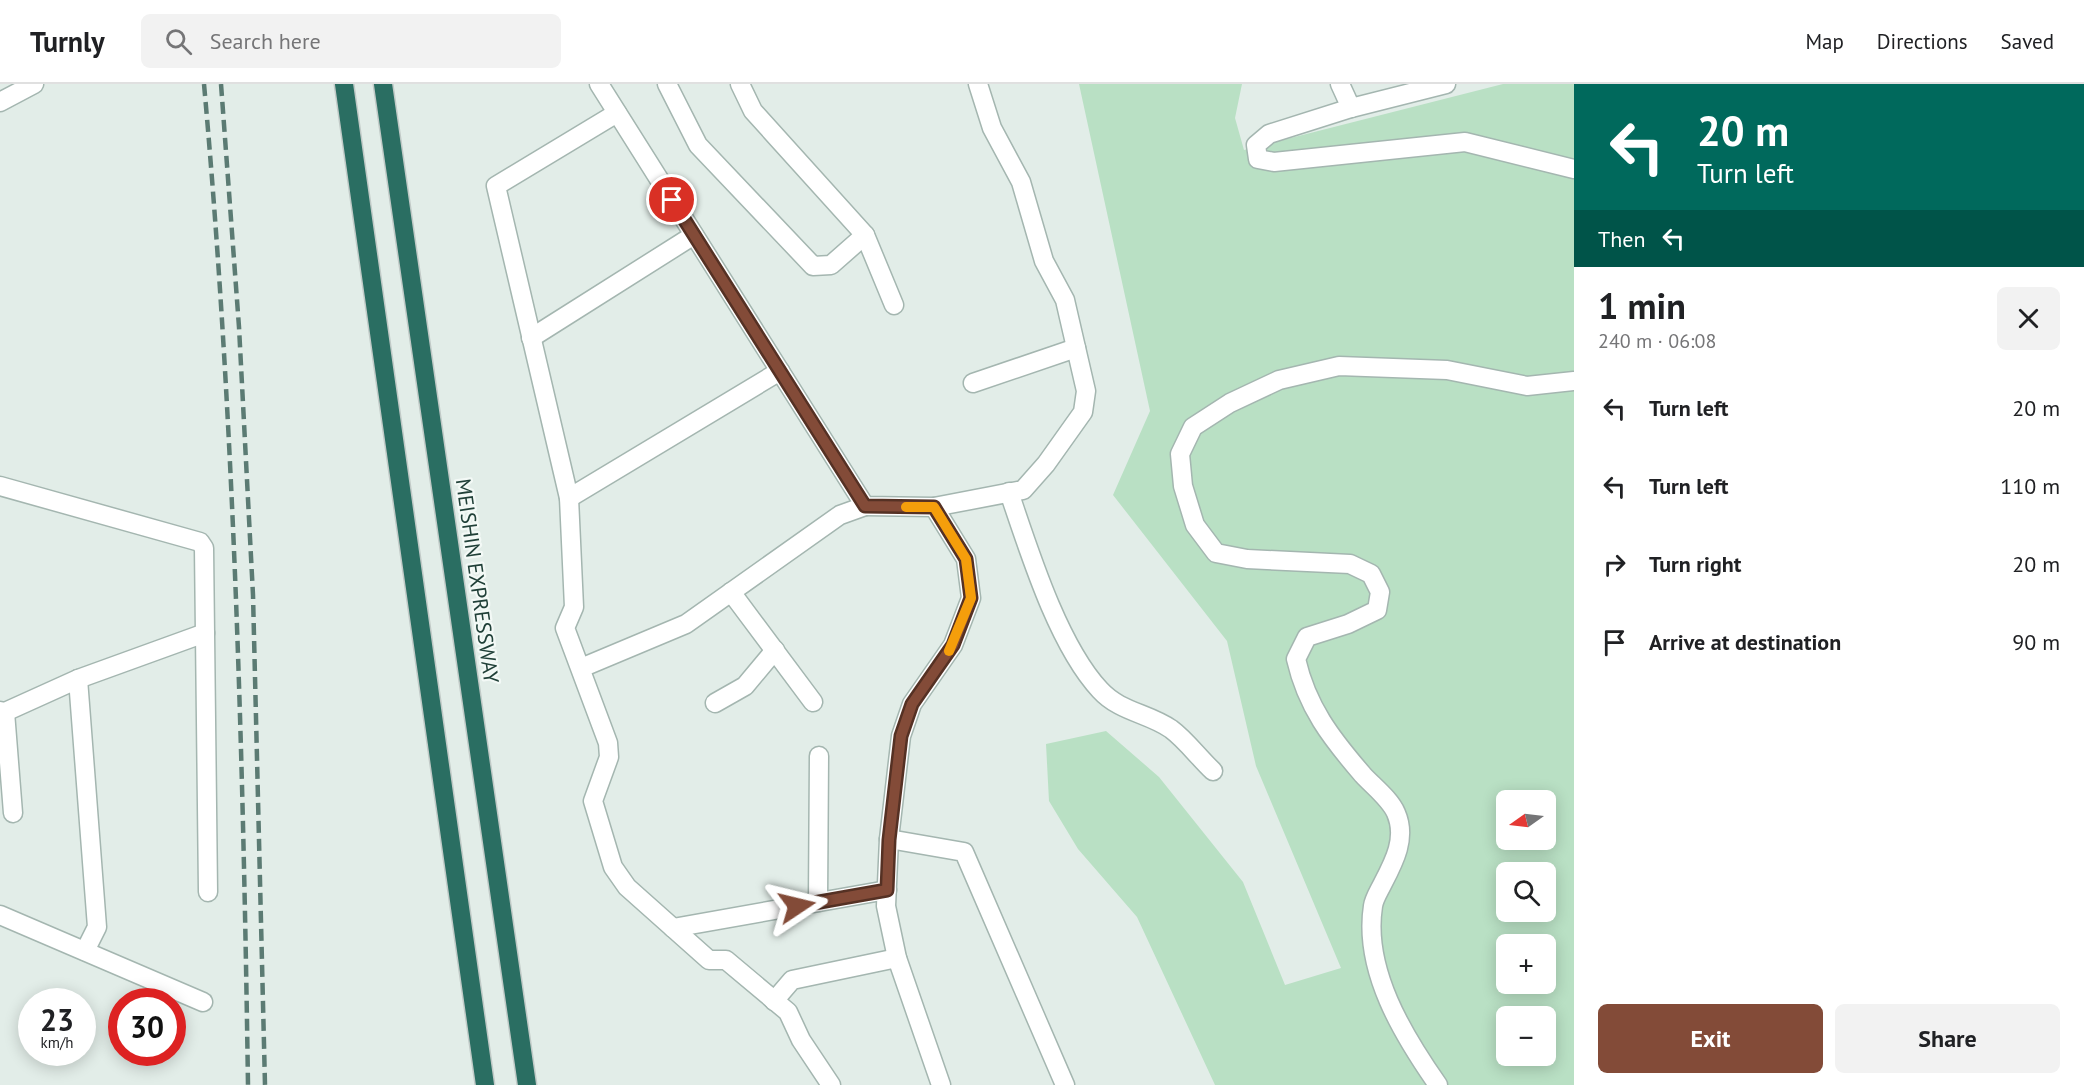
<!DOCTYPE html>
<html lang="en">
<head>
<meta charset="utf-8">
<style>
  :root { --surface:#fff; --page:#f2f2f2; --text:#202124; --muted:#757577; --line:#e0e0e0; --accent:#834b38 }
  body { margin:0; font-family:"PT Sans",sans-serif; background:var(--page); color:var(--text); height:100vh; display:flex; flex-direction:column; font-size:22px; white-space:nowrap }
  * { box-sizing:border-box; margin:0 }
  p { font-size:20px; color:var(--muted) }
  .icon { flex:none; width:33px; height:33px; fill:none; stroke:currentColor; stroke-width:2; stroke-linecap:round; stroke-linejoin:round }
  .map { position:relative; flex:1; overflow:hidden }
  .sheet { display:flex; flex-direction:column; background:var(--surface); width:510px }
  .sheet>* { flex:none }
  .guide { background:#00695c; color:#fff; overflow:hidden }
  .needle { width:39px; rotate:256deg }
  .buttons { position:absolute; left:1496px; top:706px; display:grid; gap:12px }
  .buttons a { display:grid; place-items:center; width:60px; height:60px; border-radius:9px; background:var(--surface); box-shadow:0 3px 15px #0003; font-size:30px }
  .speed { position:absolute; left:18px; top:904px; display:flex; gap:12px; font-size:30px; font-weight:700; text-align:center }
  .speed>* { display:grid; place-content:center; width:78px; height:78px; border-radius:50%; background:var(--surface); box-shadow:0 3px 15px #0003; line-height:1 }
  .speed small { font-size:15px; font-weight:400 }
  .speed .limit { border:9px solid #d22; background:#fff; color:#111 }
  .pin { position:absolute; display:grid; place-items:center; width:51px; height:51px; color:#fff; margin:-26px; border:3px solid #fff; border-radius:50%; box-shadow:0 2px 6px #0007 }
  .me { position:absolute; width:66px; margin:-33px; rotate:80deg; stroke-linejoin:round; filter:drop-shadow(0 0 4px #0008) }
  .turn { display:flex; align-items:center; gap:21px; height:126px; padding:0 24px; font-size:27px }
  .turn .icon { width:78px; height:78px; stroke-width:2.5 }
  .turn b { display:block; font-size:42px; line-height:51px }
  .then { display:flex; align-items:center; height:57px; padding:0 24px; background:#0003; gap:12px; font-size:22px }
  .round { display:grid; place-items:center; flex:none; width:63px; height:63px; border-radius:9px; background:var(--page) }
  .headline { display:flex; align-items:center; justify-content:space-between; height:102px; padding:0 24px }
  h1 { font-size:36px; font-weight:800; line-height:45px }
  .primary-button { display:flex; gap:12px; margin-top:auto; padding:12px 24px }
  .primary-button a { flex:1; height:69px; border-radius:9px; background:var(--accent); color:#fff; font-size:24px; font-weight:800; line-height:69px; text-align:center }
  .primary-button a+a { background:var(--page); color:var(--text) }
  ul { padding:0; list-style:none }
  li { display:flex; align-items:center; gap:18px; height:78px; padding:0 24px }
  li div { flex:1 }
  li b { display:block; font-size:22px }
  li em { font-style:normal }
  header { display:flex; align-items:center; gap:36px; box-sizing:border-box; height:84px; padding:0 30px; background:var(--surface); border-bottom:2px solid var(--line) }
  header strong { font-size:28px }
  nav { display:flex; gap:33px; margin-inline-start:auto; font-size:21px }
  .search { width:420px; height:54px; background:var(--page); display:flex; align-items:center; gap:15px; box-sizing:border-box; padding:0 21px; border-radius:9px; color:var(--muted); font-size:22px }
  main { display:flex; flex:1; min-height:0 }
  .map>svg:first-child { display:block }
  .green { fill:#b9e0c4; fill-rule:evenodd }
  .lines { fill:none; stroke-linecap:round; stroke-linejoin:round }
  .minor-casing { stroke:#a4b6b0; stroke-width:21 }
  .highway-casing { stroke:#c1cac7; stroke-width:21 }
  .minor { stroke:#fff; stroke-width:18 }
  .highway { stroke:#2a6e62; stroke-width:18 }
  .rail { stroke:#5b7b73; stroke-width:4.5; stroke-dasharray:12 6; stroke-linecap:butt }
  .route-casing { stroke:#553124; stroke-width:15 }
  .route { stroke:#834b38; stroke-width:10 }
  .slow { stroke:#f59e0b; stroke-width:10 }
  .labels { text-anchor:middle; stroke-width:4.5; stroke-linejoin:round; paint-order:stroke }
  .street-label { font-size:21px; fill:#204038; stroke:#f3f9f6 }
</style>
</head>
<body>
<header>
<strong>Turnly</strong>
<div class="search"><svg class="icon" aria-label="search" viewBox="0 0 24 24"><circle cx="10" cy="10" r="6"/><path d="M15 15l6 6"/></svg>Search here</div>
<nav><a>Map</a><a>Directions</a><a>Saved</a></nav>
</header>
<main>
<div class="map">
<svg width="1574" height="1001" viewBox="0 0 1574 1001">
  <rect width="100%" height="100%" fill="#e2ede8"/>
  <path class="green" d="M 1079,0 L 1242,0 L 1235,34 L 1244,66 L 1503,0 L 1574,0 L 1574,1001 L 1215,1001 L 1137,833 L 1078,765 L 1049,717 L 1046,660 L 1106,647 L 1159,693 L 1243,798 L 1285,901 L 1341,884 L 1256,682 L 1227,557 L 1113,411 L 1150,327 ZM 1506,717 L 1545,717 L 1545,756 L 1506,756 ZM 1506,789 L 1545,789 L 1545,828 L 1506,828 ZM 1506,861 L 1545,861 L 1545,900 L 1506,900 ZM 1506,933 L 1545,933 L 1545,972 L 1506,972 Z"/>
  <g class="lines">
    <g class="minor-casing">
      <g id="minor">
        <path d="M 599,0 L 865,422 L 934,423 L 966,475 L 971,514 L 953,561 L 912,620 L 901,652 L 889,755 L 886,822 L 897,874 L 941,1001"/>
        <path d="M 667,0 L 698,61 L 813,182 L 831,181 L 865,151"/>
        <path d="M 740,0 L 753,27 L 865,151 L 894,221"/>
        <path d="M 1340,0 L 1351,24"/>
        <path d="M 1446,0 L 1351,24 L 1269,50 L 1256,61 L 1258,75 L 1274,78 L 1465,58 L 1574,85"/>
        <path d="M 0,18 L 34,0"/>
        <path d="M 617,29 L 496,102 L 569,414 L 574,523 L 565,544 L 608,659 L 609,673 L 593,717 L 613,783 L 627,803 L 709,876 L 726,876 L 788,928 L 801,956 L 831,1001"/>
        <path d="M 531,254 L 694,151"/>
        <path d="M 973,299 L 1076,264"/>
        <path d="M 0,402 L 200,458 L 204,464 L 208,808"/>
        <path d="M 1009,408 C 1029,467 1058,561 1100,606 C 1120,628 1148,629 1171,645 C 1186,656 1199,674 1213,687"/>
        <path d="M 569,414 L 780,287"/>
        <path d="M 934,423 L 1023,406 L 1046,380 L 1083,328 L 1086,307 L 1065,216 L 1044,177 L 1021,98 L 992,44 L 978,0"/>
        <path d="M 731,508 L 813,618"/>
        <path d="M 581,584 L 686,540 L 840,431 L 865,422"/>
        <path d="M 78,595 L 97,843 L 85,867"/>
        <path d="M 715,619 L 745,602 L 775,566"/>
        <path d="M 0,627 L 5,628 L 78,595 L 205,549"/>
        <path d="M 5,628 L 13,729"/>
        <path d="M 889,755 L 964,768 L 1065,1001"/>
        <path d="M 818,818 L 819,672"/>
        <path d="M 0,831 L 203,918"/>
        <path d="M 673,844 L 887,806"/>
        <path d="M 774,917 L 792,896 L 897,874"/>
        <path d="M 1438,1001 C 1403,951 1363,886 1373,822 C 1374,815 1379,807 1382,801 C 1394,778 1407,754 1396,729 C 1390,715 1373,702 1363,691 C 1331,654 1307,623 1296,575 L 1307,553 L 1348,540 L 1377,526 L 1380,508 L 1371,490 L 1350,480 L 1247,475 L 1216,469 L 1195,441 L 1183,402 L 1180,370 L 1193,343 L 1230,319 L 1279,296 L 1339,282 L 1447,286 L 1527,302 L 1574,297"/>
      </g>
    </g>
    <g class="highway-casing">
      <g id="highway">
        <path d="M 344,0 L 485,1001"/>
        <path d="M 383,0 L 527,1001"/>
      </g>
    </g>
    <use href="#minor" class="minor"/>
    <use href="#highway" class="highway"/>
    <g class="rail">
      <path d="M 204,0 C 234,333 243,667 248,1001"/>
      <path d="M 221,0 L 239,243 L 253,511 L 265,1001"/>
    </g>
  </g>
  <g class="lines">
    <g class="route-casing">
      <path id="route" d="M 672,116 L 865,422 L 934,423 L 966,475 L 971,514 L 953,561 L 912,620 L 901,652 L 889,756 L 887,806 L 797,822"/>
    </g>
    <use href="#route" class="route"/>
    <path class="slow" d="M 906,423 L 934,423 L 966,475 L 971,514 L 949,567"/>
  </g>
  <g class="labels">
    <g class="street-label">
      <text transform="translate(477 497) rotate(82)" y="7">MEISHIN EXPRESSWAY</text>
    </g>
  </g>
</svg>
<div class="buttons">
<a><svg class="needle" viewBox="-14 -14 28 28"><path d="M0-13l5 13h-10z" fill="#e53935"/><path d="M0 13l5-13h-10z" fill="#757577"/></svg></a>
<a><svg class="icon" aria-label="search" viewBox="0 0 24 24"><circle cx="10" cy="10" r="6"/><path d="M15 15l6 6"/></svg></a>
<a>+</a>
<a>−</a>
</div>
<div class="speed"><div>23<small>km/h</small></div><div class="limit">30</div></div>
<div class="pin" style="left:672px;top:116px;background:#d93025"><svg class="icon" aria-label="arrive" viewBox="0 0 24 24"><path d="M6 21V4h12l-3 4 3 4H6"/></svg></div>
<svg class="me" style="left:797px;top:822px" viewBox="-20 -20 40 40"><path d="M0-17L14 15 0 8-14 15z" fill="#834b38" stroke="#fff" stroke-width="4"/></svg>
</div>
<section class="sheet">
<div class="guide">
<div class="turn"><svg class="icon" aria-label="left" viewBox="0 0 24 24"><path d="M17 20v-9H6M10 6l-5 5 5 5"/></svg><div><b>20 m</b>Turn left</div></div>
<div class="then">Then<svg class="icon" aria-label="left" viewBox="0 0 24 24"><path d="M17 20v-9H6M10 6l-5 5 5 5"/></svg></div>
</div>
<div class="headline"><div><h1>1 min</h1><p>240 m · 06:08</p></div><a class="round"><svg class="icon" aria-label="close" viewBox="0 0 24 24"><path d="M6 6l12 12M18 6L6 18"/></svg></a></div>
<ul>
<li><svg class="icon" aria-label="left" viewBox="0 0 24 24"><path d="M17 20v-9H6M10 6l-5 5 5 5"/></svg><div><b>Turn left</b></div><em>20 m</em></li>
<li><svg class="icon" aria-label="left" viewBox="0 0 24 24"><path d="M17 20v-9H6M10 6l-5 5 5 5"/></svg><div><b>Turn left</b></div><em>110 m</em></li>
<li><svg class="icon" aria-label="right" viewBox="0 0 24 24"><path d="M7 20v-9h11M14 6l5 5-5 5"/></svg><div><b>Turn right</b></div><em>20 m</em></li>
<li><svg class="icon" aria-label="arrive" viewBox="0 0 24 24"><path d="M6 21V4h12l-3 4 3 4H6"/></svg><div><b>Arrive at destination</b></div><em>90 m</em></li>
</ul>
<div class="primary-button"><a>Exit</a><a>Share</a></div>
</section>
</main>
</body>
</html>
